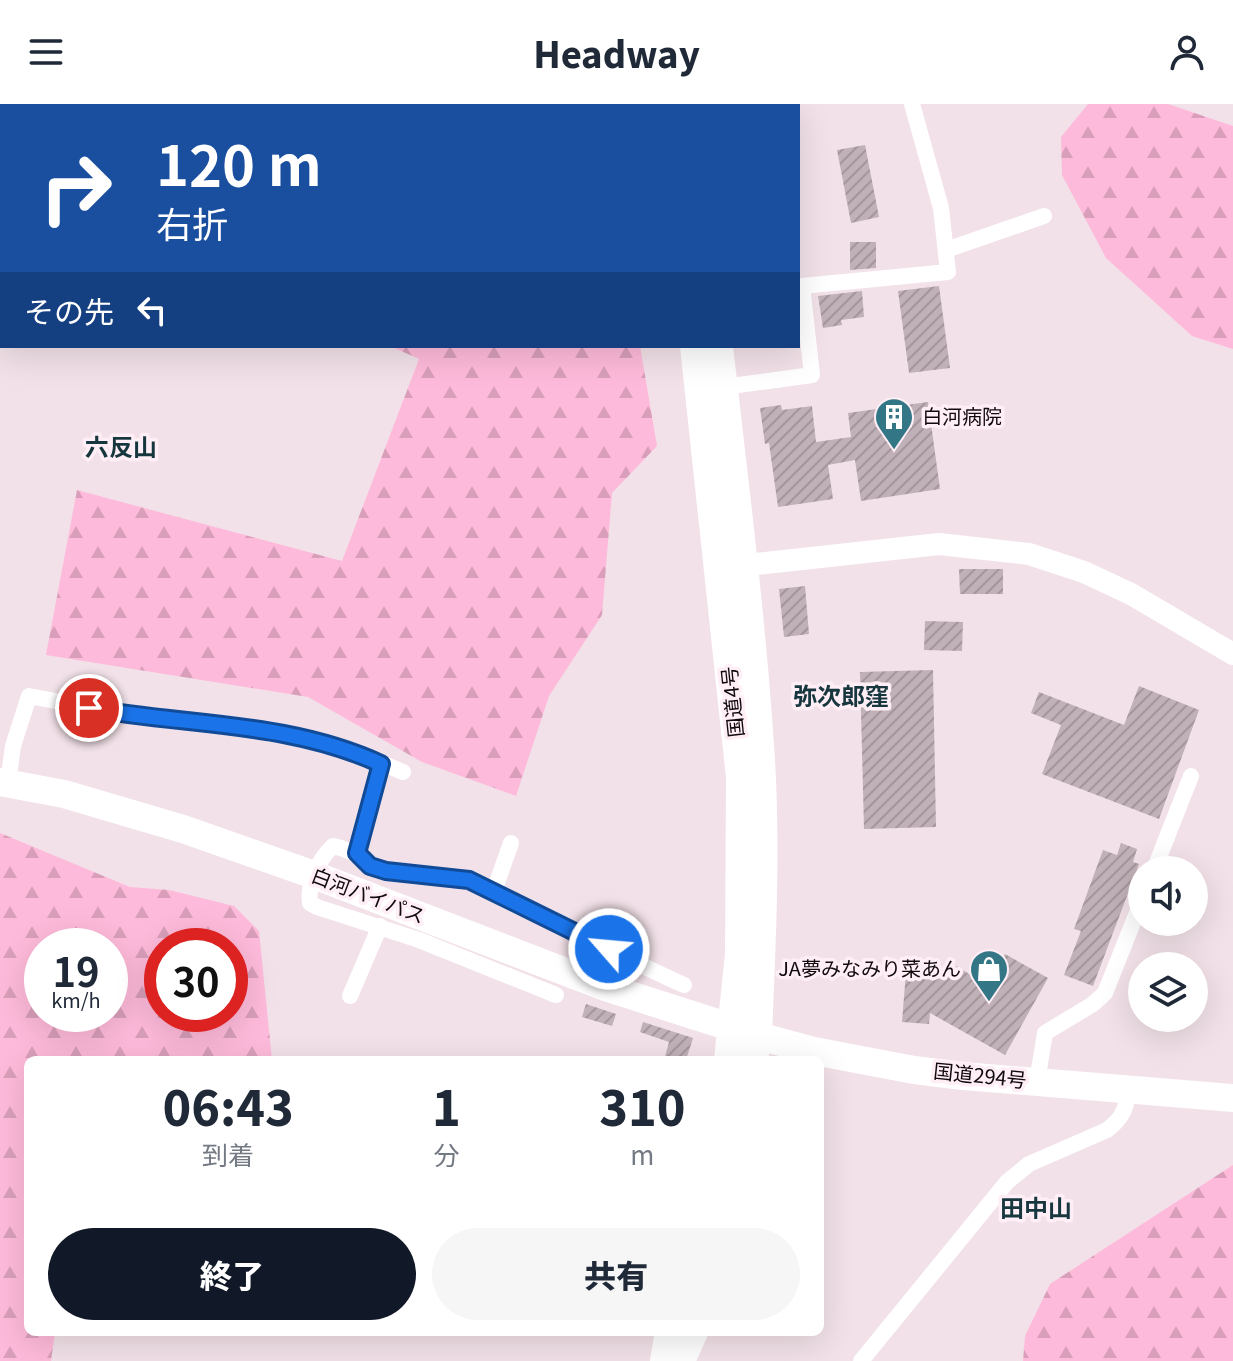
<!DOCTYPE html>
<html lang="ja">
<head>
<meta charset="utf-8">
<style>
  :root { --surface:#fff; --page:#f6f6f7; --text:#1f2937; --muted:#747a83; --accent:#111827 }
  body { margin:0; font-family:Georgia,"Noto Sans JP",serif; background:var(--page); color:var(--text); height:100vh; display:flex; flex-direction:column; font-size:30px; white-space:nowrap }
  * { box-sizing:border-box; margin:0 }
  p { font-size:26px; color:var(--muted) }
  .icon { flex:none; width:44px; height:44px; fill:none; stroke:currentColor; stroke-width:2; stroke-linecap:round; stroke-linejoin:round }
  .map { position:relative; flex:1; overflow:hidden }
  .details { position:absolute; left:24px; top:952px; width:800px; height:280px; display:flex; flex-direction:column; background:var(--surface); border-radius:12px; box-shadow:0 8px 32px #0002 }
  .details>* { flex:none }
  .hud { position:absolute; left:0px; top:0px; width:800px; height:244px; box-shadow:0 8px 32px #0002; background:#1a4fa0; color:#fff; overflow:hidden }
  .fabs { position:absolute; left:1128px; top:752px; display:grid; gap:16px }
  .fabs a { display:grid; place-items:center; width:80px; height:80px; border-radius:50%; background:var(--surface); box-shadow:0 8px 32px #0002; font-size:40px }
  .speed { position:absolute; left:24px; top:824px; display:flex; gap:16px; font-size:40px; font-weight:700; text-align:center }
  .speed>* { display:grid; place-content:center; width:104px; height:104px; border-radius:50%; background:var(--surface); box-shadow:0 8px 32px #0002; line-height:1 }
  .speed small { font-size:20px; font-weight:400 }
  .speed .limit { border:12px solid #d22; background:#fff; color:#111 }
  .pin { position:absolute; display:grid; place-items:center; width:68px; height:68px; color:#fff; margin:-34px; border:4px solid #fff; border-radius:50%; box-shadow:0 2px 8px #0007 }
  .me { position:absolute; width:88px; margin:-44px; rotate:297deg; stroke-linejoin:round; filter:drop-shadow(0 0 6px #0008) }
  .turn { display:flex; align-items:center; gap:28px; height:168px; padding:0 24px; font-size:36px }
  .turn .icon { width:104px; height:104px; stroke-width:2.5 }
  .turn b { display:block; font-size:56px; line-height:68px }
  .then { display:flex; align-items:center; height:76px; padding:0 24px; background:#0003; gap:16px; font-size:30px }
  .eta { display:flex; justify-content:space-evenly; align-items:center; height:136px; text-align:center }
  .eta b { font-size:48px; font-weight:800; line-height:56px }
  .cta { display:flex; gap:16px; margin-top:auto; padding:16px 24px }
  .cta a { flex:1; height:92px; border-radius:48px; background:var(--accent); color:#fff; font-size:32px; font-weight:800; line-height:92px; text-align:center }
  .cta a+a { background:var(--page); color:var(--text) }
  header { display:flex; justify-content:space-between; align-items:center; height:104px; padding:0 24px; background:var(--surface); font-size:36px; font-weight:800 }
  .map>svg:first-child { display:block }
  .forest { fill:url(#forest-firs); fill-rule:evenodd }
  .building { fill:url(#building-hatch) }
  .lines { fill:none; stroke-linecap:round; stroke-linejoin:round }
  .street { stroke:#fff; stroke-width:16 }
  .secondary { stroke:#fff; stroke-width:22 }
  .highway { stroke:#fff; stroke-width:28 }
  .route-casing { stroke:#114b97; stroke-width:20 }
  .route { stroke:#1a73e8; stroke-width:14 }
  .labels { text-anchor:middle; stroke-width:7; stroke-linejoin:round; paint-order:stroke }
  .poi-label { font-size:20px; fill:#100a0d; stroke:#ffeef5; text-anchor:start }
  .street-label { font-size:20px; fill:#100a0d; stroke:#ffeef5 }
  .quarter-label { font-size:24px; font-weight:bold; fill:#17373f; stroke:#ffeef5 }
</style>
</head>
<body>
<header><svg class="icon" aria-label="menu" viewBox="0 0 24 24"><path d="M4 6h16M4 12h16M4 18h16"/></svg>Headway<svg class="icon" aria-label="person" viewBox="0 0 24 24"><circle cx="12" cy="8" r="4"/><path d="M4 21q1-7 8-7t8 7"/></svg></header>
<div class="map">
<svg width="1233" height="1257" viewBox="0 0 1233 1257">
  <defs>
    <pattern id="forest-firs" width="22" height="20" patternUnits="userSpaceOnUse" patternTransform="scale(2)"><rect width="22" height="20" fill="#febada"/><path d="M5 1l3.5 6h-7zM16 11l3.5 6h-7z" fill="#d99fba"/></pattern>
    <pattern id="building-hatch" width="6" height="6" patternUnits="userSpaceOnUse" patternTransform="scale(2)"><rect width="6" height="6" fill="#c0b0b7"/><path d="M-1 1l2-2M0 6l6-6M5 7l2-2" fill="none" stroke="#a4969c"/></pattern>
  </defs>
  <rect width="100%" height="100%" fill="#f2e1e8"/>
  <g class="forest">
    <path d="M 1088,0 L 1168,0 L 1233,22 L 1233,245 L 1192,232 L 1106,154 L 1062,71 L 1061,33 Z"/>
    <path d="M 390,242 L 640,242 L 657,342 L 612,389 L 602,511 L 549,592 L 516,692 L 422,658 L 308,593 L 46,551 L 77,386 L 342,457 L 419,255 Z"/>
    <path d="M 0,729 L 130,783 L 169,786 L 234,802 L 259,827 L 272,956 L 28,956 L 28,1228 L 55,1228 L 51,1257 L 0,1257 ZM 110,842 L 110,910 L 42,910 L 42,842 ZM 230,842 L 230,910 L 162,910 L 162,842 Z"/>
    <path d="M 1233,1061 L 1233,1257 L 1023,1257 L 1025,1232 L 1050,1180 Z"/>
  </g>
  <g class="building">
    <path d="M 865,41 L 879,113 L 851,119 L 837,46 Z"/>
    <path d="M 850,138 L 876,138 L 876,164 L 850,166 Z"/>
    <path d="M 939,182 L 950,264 L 909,269 L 898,187 Z"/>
    <path d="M 862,187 L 864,213 L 841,216 L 842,221 L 823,224 L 818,192 Z"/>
    <path d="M 928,298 L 940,385 L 861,397 L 855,356 L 828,361 L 833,395 L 778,403 L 769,339 L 765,340 L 760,304 L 781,301 L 782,306 L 812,302 L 816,338 L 851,333 L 848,309 Z"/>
    <path d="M 959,465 L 1003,465 L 1003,490 L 960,490 Z"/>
    <path d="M 805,482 L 809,530 L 784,533 L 779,485 Z"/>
    <path d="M 925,517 L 963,518 L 962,547 L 924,546 Z"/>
    <path d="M 933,566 L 936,723 L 864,725 L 860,568 Z"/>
    <path d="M 1139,582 L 1199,606 L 1159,715 L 1042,670 L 1061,621 L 1031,609 L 1039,588 L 1124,621 Z"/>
    <path d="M 1121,739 L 1137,745 L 1133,758 L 1139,760 L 1093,882 L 1064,871 L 1081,827 L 1074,825 L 1103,746 L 1117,751 Z"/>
    <path d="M 1005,850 L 1048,874 L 1005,951 L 930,909 L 929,920 L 902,918 L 906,868 L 941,871 L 957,862 L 987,882 Z"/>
    <path d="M 586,900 L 616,910 L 612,922 L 582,913 Z"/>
    <path d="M 643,918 L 693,934 L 686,956 L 664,956 L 669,938 L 640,928 Z"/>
  </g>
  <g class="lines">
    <g class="street">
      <path d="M 325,0 L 326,2"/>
      <path d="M 560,0 L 566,2"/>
      <path d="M 401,2 L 406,0"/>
      <path d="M 516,2 L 518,0"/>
      <path d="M 946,146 L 1044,112"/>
      <path d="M 724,283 L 812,271 L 802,182 L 948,168 L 941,104 L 912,0"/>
      <path d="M 8,679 L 13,642 L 29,592 L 119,609 L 236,621 L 318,637 L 348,645 L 403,668"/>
      <path d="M 357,749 L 381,660"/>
      <path d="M 1154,766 L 1191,672"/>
      <path d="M 493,790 L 511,739"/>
      <path d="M 556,891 L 419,836 L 317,803 L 310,799 C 307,779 319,755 333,742 C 357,746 366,763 388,768 C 414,774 442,769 468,776 C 483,780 497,793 511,799 C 570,825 626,855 684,881"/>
      <path d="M 350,892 L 380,822"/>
      <path d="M 1037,978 L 1045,929 L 1093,900 L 1105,889 L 1142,796"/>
      <path d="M 861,1257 L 1007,1078 L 1029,1060 L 1107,1026 C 1123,1014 1126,1004 1129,986"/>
    </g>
    <path class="secondary" d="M 729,463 L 939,440 L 1029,450 L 1084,468 L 1131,490 L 1233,550"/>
    <g class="highway">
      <path d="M 668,0 L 668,2"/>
      <path d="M 691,0 L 691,2"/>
      <path d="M 694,242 L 740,673 L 739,850 L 728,956"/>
      <path d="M 719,242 C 734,375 751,507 760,641 C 767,738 762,835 758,932 L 754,956"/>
      <path d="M 0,678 L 64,690 L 183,725 L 314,771 L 605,883 L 758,932 L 814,947 L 914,966 L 963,972 L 1233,994"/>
      <path d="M 664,1257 L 669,1228"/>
      <path d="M 681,1257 L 694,1228"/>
    </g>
  </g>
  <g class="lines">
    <g class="route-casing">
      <path id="route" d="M 89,604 C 187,622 288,617 381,660 L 357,749 L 370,762 L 386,767 L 469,776 L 609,845"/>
    </g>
    <use href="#route" class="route"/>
  </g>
  <defs>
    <g id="building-pin" transform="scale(2)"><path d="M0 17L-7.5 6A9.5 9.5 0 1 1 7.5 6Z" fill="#337786" stroke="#ffeef5"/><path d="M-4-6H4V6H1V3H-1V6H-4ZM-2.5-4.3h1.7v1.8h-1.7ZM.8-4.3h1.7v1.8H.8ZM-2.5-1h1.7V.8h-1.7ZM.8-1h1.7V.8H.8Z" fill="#fff"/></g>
    <g id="shop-pin" transform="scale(2)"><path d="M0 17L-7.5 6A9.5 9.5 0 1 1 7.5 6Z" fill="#337786" stroke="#ffeef5"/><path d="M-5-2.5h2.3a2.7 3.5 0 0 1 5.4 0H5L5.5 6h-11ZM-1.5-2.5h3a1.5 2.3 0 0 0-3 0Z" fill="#fff"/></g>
  </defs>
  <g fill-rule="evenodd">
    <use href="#building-pin" x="894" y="313"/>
    <use href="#shop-pin" x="989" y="865"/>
  </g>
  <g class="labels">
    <g class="poi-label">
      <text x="922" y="320">白河病院</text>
      <text x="961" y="872" text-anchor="end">JA夢みなみり菜あん</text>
    </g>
    <g class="street-label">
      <text transform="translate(733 598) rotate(-96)" y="7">国道4号</text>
      <text transform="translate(368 792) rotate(21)" y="7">白河バイパス</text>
      <text transform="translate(980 972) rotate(6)" y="7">国道294号</text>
    </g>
    <g class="quarter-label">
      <text x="121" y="352">六反山</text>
      <text x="841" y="601">弥次郎窪</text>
      <text x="1036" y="1113">田中山</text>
    </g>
  </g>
</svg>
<div class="fabs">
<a><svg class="icon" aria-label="sound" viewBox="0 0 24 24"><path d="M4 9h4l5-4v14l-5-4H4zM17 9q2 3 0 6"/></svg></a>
<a><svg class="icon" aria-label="layers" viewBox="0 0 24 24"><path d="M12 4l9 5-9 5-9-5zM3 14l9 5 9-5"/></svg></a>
</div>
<div class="speed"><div>19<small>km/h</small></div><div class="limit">30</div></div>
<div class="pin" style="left:89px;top:604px;background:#d93025"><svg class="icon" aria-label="arrive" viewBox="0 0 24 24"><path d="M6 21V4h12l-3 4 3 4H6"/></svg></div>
<svg class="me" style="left:609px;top:845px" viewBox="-20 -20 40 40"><circle r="17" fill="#1a73e8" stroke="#fff" stroke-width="3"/><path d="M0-11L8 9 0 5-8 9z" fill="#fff"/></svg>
<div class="hud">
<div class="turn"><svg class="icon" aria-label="right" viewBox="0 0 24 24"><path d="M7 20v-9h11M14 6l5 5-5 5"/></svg><div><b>120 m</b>右折</div></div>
<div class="then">その先<svg class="icon" aria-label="left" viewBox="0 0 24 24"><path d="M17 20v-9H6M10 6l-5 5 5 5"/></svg></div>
</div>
<section class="details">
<div class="eta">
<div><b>06:43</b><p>到着</p></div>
<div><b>1</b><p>分</p></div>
<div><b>310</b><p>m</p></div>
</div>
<div class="cta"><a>終了</a><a>共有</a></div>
</section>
</div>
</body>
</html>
